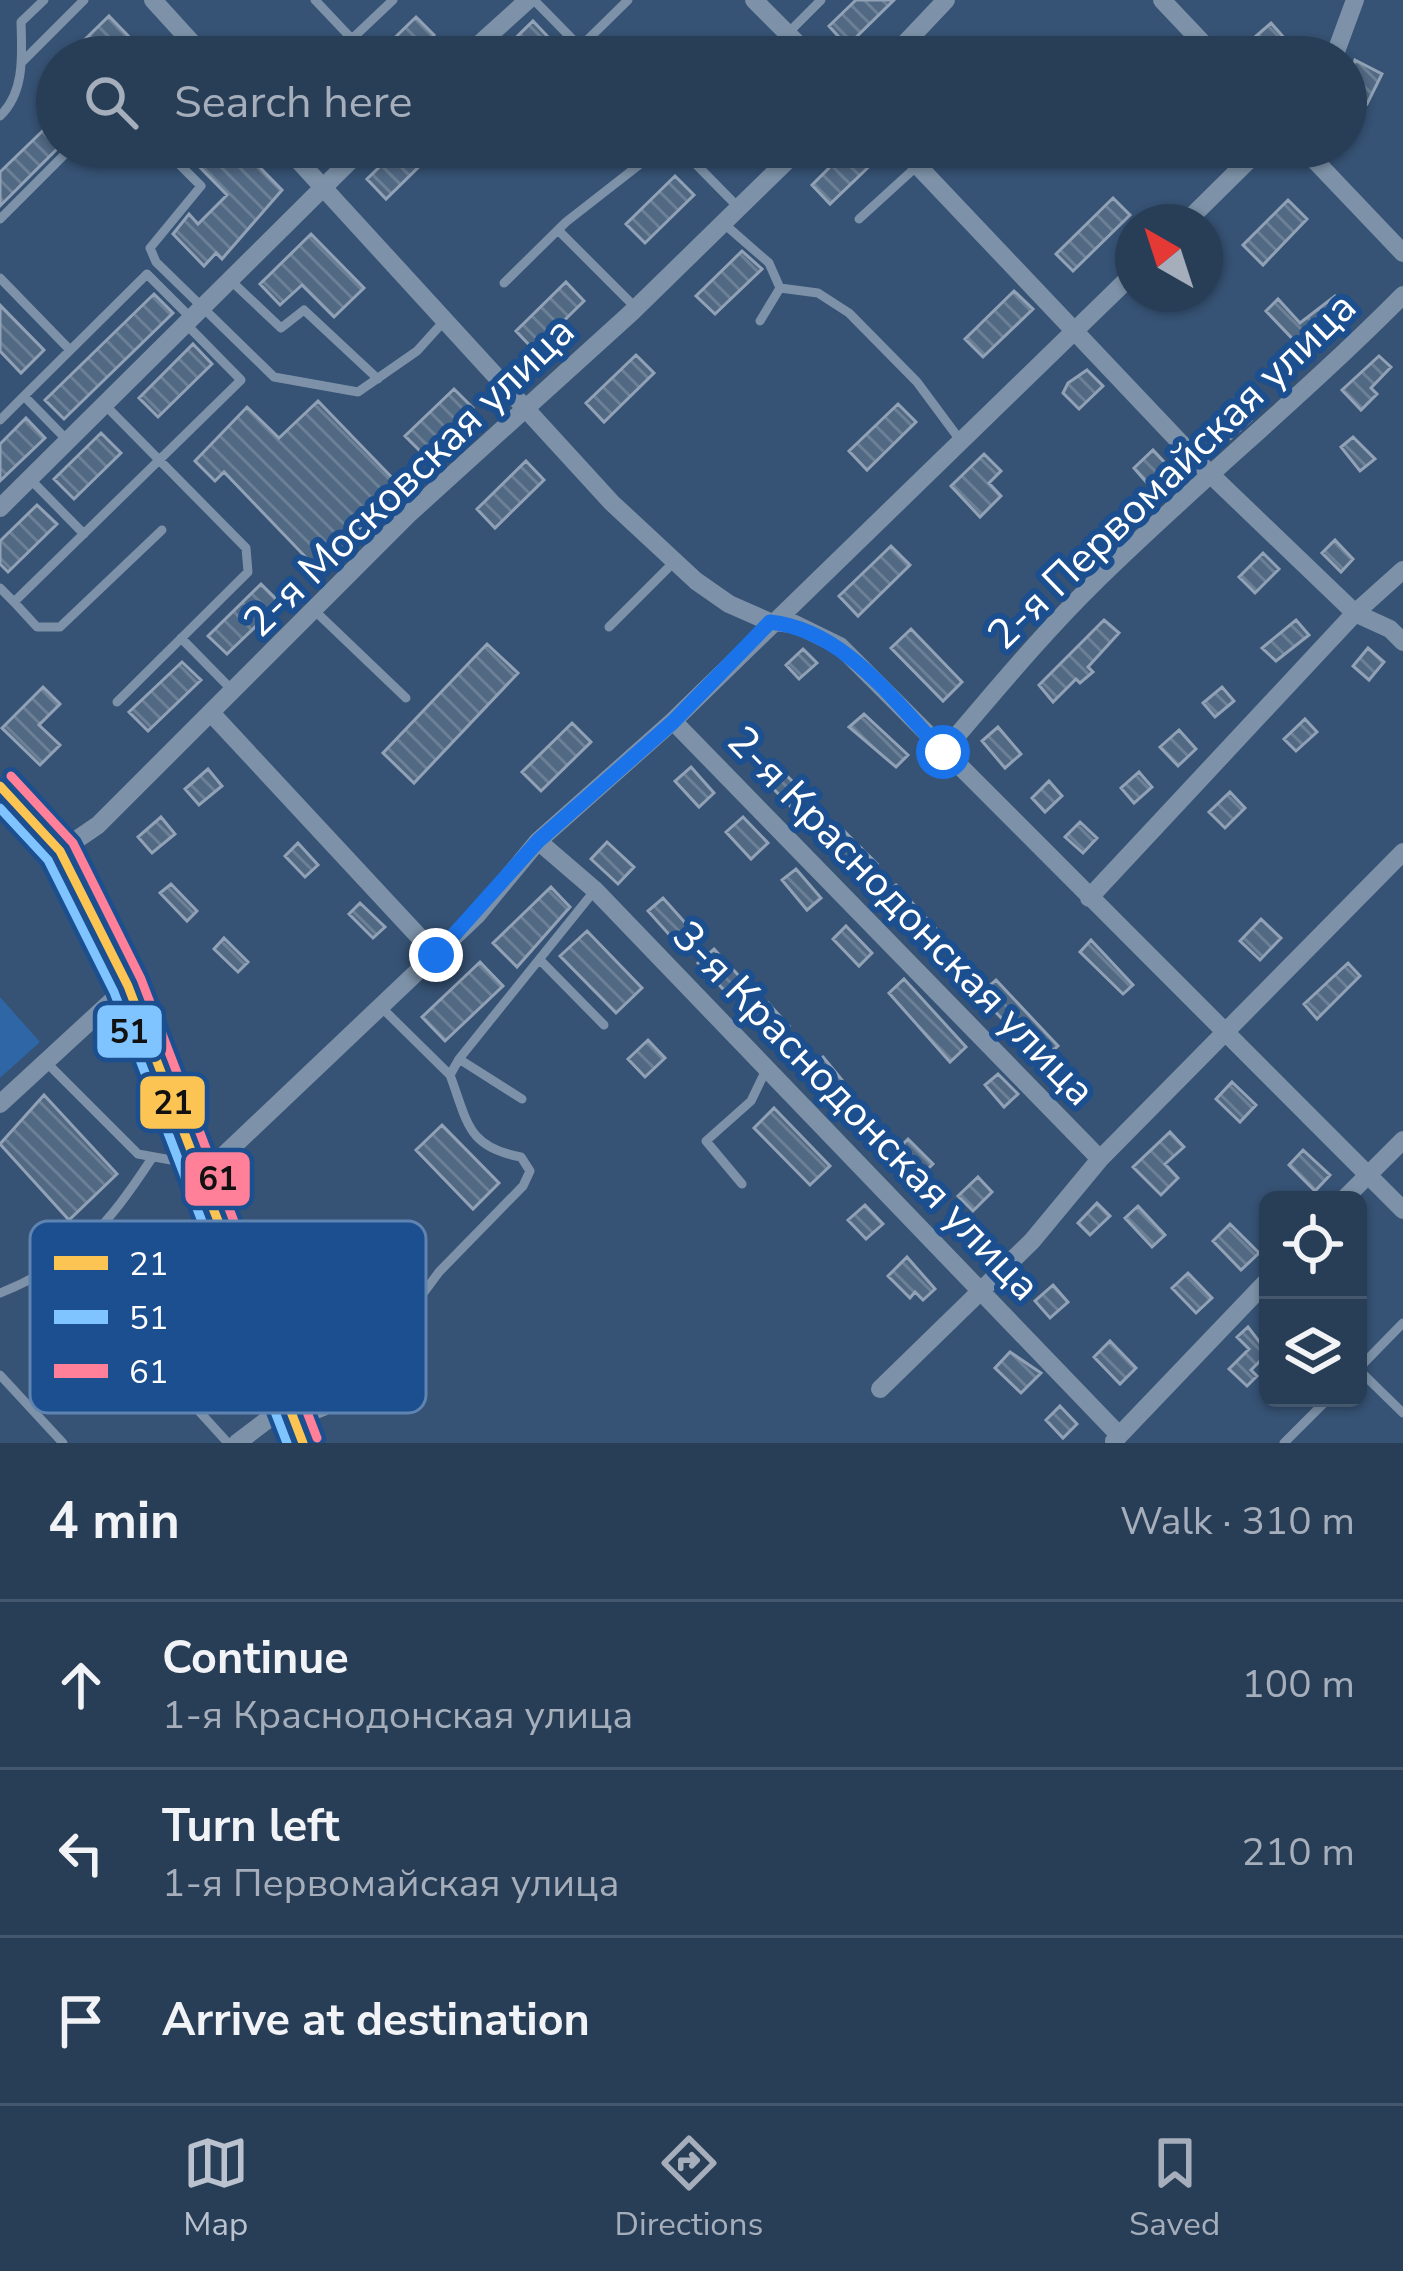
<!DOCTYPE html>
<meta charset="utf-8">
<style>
body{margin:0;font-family:"Nunito Sans",sans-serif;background:#344961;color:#f1f3f6}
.controls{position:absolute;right:36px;bottom:36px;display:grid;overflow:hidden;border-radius:18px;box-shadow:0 3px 9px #0004}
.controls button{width:108px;height:108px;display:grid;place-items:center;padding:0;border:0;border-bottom:3px solid #44576d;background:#283e57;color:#f1f3f6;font:60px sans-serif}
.compass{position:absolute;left:1115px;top:204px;width:108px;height:108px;border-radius:50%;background:#283e57;box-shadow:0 3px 9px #0004;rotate:321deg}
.stop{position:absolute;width:36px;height:36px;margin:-27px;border:9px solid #1a73e8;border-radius:50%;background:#fff}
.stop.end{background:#1a73e8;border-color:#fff;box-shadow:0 3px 12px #0008}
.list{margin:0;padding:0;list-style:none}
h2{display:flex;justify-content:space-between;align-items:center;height:156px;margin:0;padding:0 48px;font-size:51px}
h2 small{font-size:39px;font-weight:400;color:#a5aeba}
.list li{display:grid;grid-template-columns:78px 1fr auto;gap:36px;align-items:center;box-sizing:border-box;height:168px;padding:0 48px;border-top:3px solid #44576d}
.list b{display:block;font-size:45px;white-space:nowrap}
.list p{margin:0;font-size:39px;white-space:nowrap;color:#a5aeba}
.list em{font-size:39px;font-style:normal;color:#a5aeba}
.icon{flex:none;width:66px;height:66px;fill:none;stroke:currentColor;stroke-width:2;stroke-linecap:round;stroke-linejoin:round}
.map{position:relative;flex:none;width:1403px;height:1443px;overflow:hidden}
.search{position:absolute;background:#283e57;box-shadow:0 3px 9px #0004;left:36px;right:36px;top:36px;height:132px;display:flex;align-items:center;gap:30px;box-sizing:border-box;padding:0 42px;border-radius:66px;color:#a5aeba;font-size:45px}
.sheet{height:660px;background:#283e57}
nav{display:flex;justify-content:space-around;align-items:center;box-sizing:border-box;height:168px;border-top:3px solid #44576d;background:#283e57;font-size:33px;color:#a5aeba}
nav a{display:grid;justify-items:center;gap:6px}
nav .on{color:#b9c2ce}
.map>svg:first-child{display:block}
.grass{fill:#2f66a5}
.building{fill:url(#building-back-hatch);stroke:#92a2b6;stroke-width:3}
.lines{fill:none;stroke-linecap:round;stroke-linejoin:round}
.lane{stroke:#7d92a8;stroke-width:9}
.street{stroke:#7d92a8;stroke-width:18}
.bus-1-casing{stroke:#1b4f8f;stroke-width:18}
.bus-2-casing{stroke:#1b4f8f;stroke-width:18}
.bus-3-casing{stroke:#1b4f8f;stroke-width:18}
.bus-1{stroke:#fcc553;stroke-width:9}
.bus-2{stroke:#80c4ff;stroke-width:9}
.bus-3{stroke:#ff8098;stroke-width:9}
.route{stroke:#1a73e8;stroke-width:15}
.labels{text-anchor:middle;stroke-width:12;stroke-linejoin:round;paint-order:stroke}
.street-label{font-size:42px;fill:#fff;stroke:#1b4f8f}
.key{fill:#1b4f8f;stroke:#5f84b1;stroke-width:3}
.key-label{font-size:33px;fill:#fff}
.line-badge{stroke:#1b4f8f;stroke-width:4.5}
.pale-badge-label{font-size:33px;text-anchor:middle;font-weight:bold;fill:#111}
</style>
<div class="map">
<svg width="1403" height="1443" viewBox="0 0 1403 1443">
<defs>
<pattern id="building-back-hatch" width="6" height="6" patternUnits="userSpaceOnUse" patternTransform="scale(3)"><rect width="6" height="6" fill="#526984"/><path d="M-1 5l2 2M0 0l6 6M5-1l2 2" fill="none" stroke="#6c8096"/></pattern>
</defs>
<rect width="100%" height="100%" fill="#365274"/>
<path class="grass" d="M0,997L40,1042L0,1078Z"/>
<path class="building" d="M856,0H894L847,46L829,26Z
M109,16L139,47L129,57H67Z
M416,17L434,35L411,57H375Z
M533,21L550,39L532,57H496Z
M1271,23L1286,40L1282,44L1300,57H1273L1255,37Z
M1355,60L1382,74L1367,104L1346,93Z
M57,117L59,147L0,206V172Z
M180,147H240L282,190L222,259L216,253L204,266L173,234L189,214L198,224L227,195Z
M400,147H439L386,199L367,179Z
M850,147H872L880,156L830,204L812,185Z
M675,176L694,195L645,243L626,224Z
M1113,198L1130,215L1073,271L1056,254Z
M1288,200L1307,219L1263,265L1243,245Z
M311,234L364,288L334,317L302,285L280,305L260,284Z
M742,251L762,269L715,314L696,296Z
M566,282L584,301L534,350L516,331Z
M1014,291L1033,309L983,357L965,339Z
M154,294L173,313L64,419L45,400Z
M1335,296L1348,310L1304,351L1266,311L1278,299L1300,323Z
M0,305L44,350L21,373L0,351Z
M193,344L212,364L158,417L139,398Z
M636,355L654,373L604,422L586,403Z
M1379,356L1391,367L1371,388L1377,394L1361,410L1342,390Z
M1087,370L1103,386L1079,409L1063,393L1068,383Z
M454,389L473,408L424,455L405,436Z
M1234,400L1251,420L1231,438L1219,412Z
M318,401L402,488L317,569L224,472L215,481L195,461L247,407L279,438Z
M898,404L916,422L867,470L849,451Z
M26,418L45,438L0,481V444Z
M101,433L121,453L74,499L54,479Z
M1353,437L1375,459L1360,471L1341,447Z
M1153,450L1168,466L1148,484L1134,468Z
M984,454L1001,471L989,483L1001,496L980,517L951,486Z
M526,461L544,480L495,528L477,509Z
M37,505L57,524L8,572L0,564V541Z
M1335,540L1353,559L1341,572L1322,553Z
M891,546L910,565L858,616L839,596Z
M1263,553L1279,569L1255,593L1239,577Z
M261,584L280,603L227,654L208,636Z
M1104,620L1119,633L1088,667L1093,672L1080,683L1076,679L1053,702L1039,685Z
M1296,620L1309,635L1276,661L1262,648Z
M911,629L962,682L943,701L891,648Z
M487,644L518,673L414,783L383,753Z
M1368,648L1384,662L1369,680L1353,666Z
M803,649L817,663L799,679L786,665Z
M182,662L201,680L148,731L129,712Z
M43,687L60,704L39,725L60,745L40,765L2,728Z
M1222,687L1234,701L1215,717L1203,703Z
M864,714L908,755L896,767L849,727Z
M1305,719L1317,732L1296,751L1284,739Z
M572,723L591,742L541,791L522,772Z
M998,727L1021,754L1005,768L982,741Z
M1179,730L1196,749L1178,766L1160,747Z
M773,762L813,802L798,814L760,775Z
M691,767L714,793L699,807L675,781Z
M208,769L222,786L199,805L185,789Z
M1139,772L1152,787L1134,803L1121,788Z
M1049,781L1062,796L1045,812L1032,798Z
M1230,792L1245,808L1225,828L1209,812Z
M161,817L175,834L152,853L138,837Z
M743,817L768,843L751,859L726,832Z
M835,822L877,864L861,877L821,835Z
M1080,822L1097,838L1083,853L1065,837Z
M607,842L634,867L618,884L591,859Z
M298,843L318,865L305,877L285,856Z
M796,869L821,898L807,910L782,880Z
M171,884L197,911L187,921L160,893Z
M896,885L935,928L921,941L882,896Z
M551,887L570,907L517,967L493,943Z
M663,898L689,927L674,940L648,911Z
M360,903L385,927L373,938L349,914Z
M1261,919L1281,938L1260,960L1240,941Z
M846,926L872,953L859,966L833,939Z
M587,931L642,988L616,1013L560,956Z
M224,938L248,962L238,972L214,949Z
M1091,940L1133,985L1123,994L1080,952Z
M714,949L740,977L724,990L698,963Z
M480,962L503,986L445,1041L422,1017Z
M1348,963L1360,976L1317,1019L1304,1004Z
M904,979L966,1047L950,1062L889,993Z
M996,980L1058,1046L1042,1060L979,995Z
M768,1003L789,1026L775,1039L754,1016Z
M648,1040L665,1058L645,1077L628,1059Z
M823,1057L842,1080L825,1094L806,1071Z
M998,1074L1018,1094L1004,1107L985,1085Z
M1232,1082L1256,1105L1240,1122L1216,1099Z
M44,1095L117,1174L69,1220L0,1144Z
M774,1108L830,1166L810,1185L754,1128Z
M442,1125L499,1183L473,1209L416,1150Z
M1170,1132L1184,1147L1165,1164L1178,1178L1161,1195L1133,1167Z
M908,1139L933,1164L918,1178L894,1153Z
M1303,1150L1330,1175L1315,1191L1289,1165Z
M978,1177L992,1192L973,1211L958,1196Z
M1097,1203L1110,1216L1090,1235L1078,1223Z
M865,1205L883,1224L866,1239L848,1220Z
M1138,1206L1165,1235L1152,1247L1125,1218Z
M1230,1224L1259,1253L1241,1270L1213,1241Z
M907,1257L935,1289L923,1300L915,1292L910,1298L888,1276Z
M1188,1273L1212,1298L1196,1313L1172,1288Z
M1053,1285L1068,1302L1050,1318L1035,1301Z
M1248,1327L1268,1353L1251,1370L1257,1376L1247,1386L1229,1369L1249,1349L1237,1337Z
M1110,1341L1136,1368L1120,1384L1094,1357Z
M1010,1352L1041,1373L1021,1393L995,1368Z
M1060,1406L1077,1424L1063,1438L1046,1420Z"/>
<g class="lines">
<path class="lane" d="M315,0L352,39
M534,0L590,57
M338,52L393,0
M160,57L183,33
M570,57L628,0
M764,57L821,0
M22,62L84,0
M0,116C25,92 22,55 21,22L44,0
M162,147L201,186L150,248L156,262L274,377L358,392L417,351L445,320
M679,147L738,207
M0,219L72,147
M859,219L938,147
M722,222L769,263L780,288
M558,230L635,307
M0,278L70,350
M228,278L281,328L304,310L378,379
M504,283L566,222L662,147
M760,321L780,288L818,293L849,313L917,382L960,440
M24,396L147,274L190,317
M103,403L246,548L248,572L117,702
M0,420L24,396L67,440
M29,478L84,534
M0,588L14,602L241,380L184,322
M14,602L37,627H60L162,530
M315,611L406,698
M609,627L675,561
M181,638L232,690
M540,960L604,1025
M382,1008L450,1075L459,1059L522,1099
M459,1059L595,890
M46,1062L138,1154L193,1164
M742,1184L706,1141L751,1101L765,1072
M0,1293C76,1263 108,1225 152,1158
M102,1305L228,1443
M1403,1323L1358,1369L1403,1413
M0,1375L63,1443
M295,1423L325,1411L357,1365L396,1330L439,1272L523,1186L530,1171L521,1157C467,1147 468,1123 450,1075
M1284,1443L1329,1398"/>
<path class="street" d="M153,0L205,57
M754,0L811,57
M1162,0L1216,57
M465,57L528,0
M892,57L946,0
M1334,57L1355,0
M286,147L612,503L696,581L729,604L770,622L795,624L840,646L1403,1210
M900,147L1209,473L1355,613L1390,629L1403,642
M1302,147L1403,253
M1186,222L1262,147
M0,508L364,147
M212,714L436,955
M673,721L1100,1159
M943,752C992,695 1041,635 1095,582C1196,483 1304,395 1403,295
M0,786L60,851L128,986L303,1443
M538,841L595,890L1119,1435
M60,851L98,825L410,513L632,312L801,147
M1089,898L1355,613L1403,570
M0,1104L128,986
M203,1175L477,915L538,841L673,721L1133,274
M1343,1200L1403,1140
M880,1389L1032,1241L1100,1159L1403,852
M1114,1441L1268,1280
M237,1443L288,1404"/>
<g class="bus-1-casing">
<path id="bus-1" d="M0,786L60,851L128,986L303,1443"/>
</g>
<g class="bus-2-casing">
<path id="bus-2" d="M0,808L48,860L114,992L287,1443"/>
</g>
<g class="bus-3-casing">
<path id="bus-3" d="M11,776L73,843L141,979L317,1438"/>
</g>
<use href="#bus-1" class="bus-1"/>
<use href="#bus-2" class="bus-2"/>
<use href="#bus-3" class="bus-3"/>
</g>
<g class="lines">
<path class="route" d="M436,955L538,841L673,722L770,622C845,630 893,701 943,752"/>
</g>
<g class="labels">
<g class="street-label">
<text transform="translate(1171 470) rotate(-44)" y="15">2-я Первомайская улица</text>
<text transform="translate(408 476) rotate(-44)" y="15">2-я Московская улица</text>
<text transform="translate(912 915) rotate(46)" y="15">2-я Краснодонская улица</text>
<text transform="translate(857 1110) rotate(46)" y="15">3-я Краснодонская улица</text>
</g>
</g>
<rect x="30" y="1221" width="396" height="192" rx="18" class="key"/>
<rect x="54" y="1256" width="54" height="14" fill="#fcc553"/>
<rect x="54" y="1310" width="54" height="14" fill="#80c4ff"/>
<rect x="54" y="1364" width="54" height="14" fill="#ff8098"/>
<g class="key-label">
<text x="129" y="1275">21</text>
<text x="129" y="1329">51</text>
<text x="129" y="1383">61</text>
</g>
<g class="line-badge">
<rect x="95" y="1003" width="69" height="57" rx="12" fill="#80c4ff"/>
<rect x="138" y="1074" width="69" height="57" rx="12" fill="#fcc553"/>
<rect x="183" y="1150" width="69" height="58" rx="12" fill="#ff8098"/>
</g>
<g class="pale-badge-label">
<text x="129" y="1043">51</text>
<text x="173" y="1114">21</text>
<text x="218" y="1190">61</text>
</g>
</svg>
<div class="controls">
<button><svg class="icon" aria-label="locate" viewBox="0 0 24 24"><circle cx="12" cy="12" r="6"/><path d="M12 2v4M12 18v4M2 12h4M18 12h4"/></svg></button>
<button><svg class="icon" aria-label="layers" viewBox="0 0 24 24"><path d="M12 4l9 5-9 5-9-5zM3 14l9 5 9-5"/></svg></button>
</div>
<svg class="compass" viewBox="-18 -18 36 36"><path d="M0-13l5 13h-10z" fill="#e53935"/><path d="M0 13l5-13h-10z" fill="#a5aeba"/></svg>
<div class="stop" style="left:943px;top:752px"></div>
<div class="stop end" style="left:436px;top:955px"></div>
<div class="search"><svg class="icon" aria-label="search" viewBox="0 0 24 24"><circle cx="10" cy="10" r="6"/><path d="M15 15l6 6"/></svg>Search here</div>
</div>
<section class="sheet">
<h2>4 min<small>Walk · 310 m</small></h2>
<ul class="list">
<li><svg class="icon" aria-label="ahead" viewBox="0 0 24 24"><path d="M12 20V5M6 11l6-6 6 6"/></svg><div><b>Continue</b><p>1-я Краснодонская улица</p></div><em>100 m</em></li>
<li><svg class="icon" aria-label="left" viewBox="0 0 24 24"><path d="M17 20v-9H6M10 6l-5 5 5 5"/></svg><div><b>Turn left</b><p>1-я Первомайская улица</p></div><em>210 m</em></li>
<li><svg class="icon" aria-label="arrive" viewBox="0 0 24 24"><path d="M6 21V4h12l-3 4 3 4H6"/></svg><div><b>Arrive at destination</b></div></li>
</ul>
</section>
<nav>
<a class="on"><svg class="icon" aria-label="map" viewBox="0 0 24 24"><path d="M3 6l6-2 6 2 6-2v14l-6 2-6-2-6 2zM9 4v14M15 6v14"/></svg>Map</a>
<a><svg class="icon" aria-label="directions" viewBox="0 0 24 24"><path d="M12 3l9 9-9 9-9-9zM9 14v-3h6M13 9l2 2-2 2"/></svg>Directions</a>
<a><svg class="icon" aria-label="saved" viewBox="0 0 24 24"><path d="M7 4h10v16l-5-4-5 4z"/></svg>Saved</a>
</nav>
